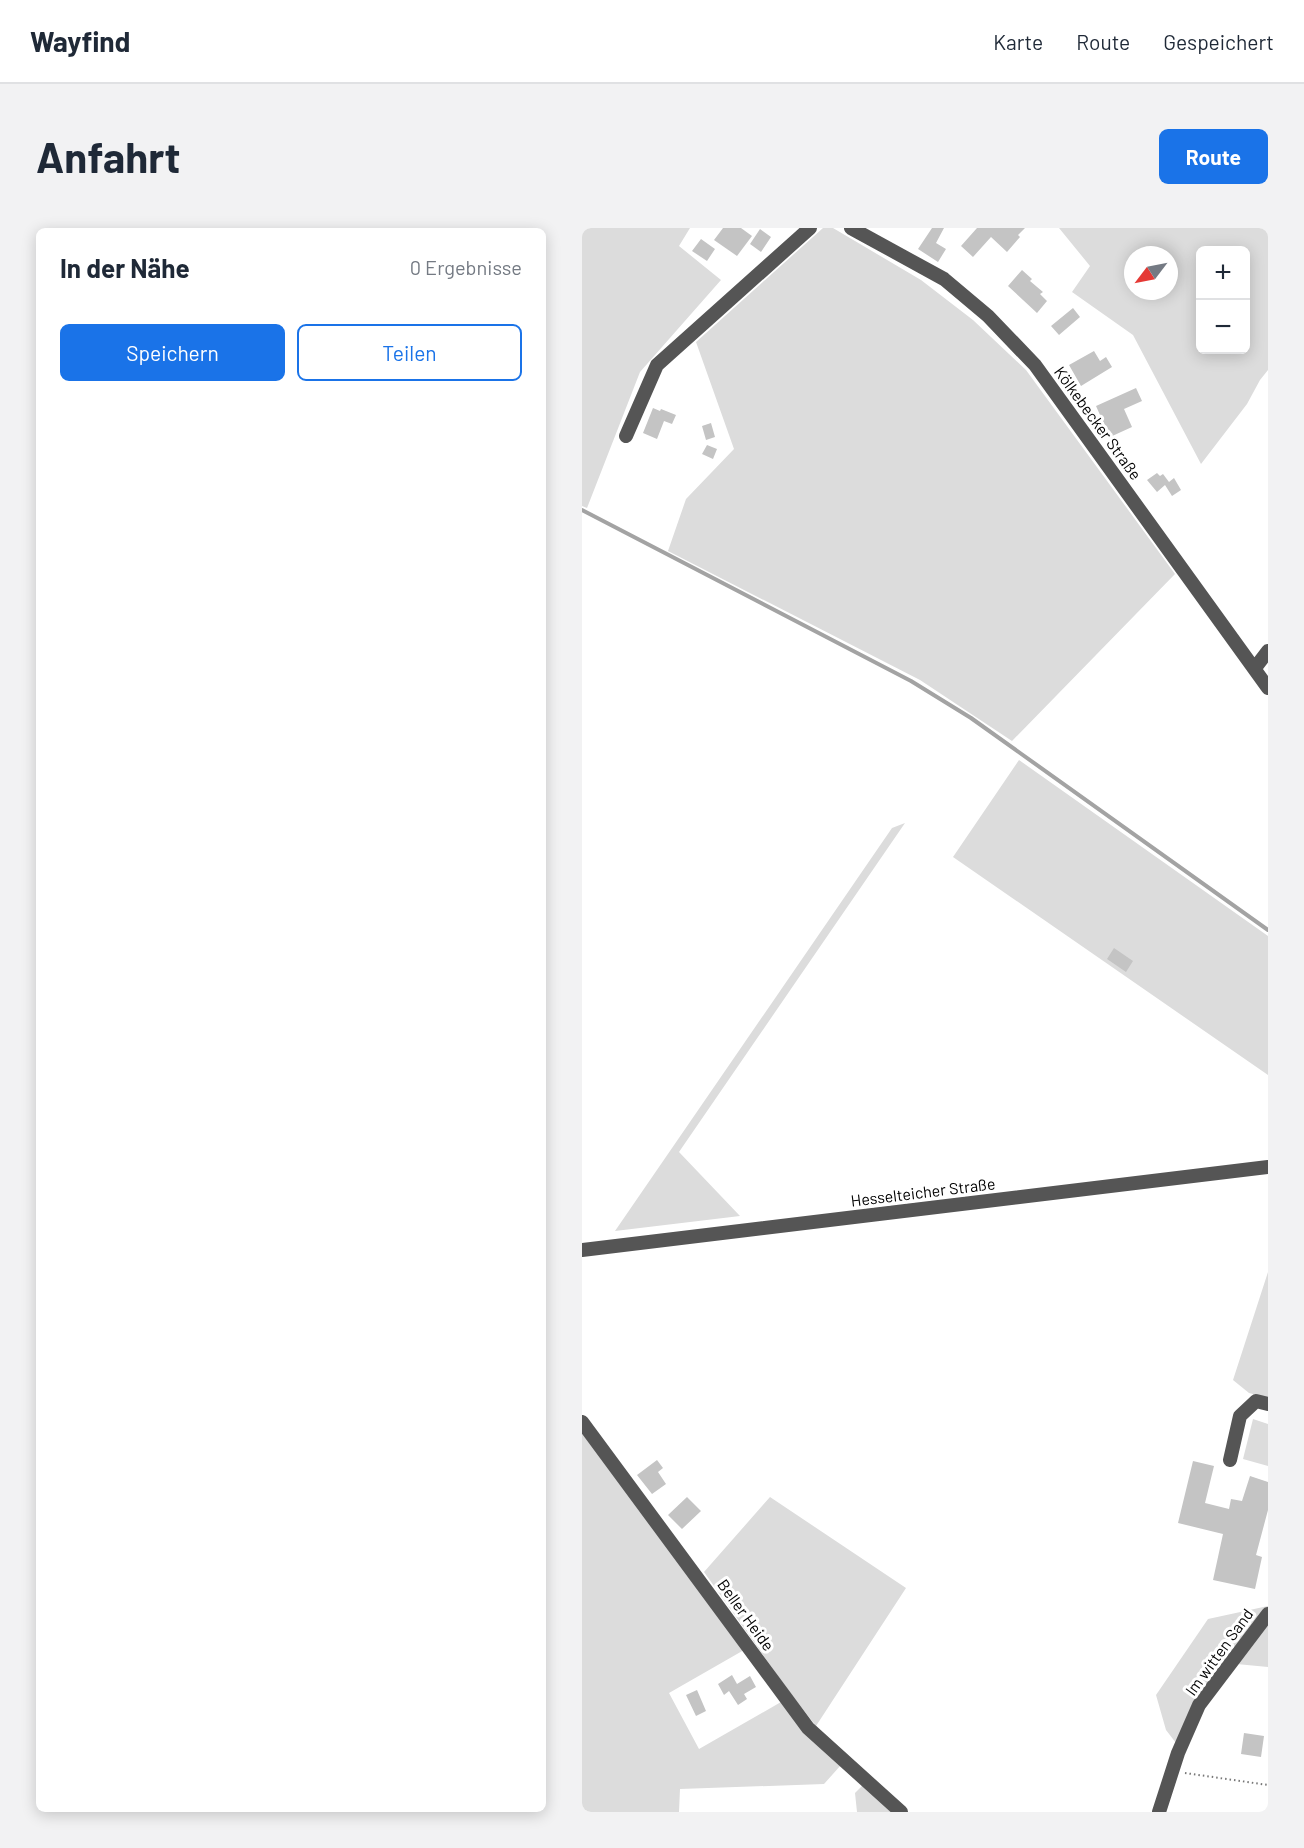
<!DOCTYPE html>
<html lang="de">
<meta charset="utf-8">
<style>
body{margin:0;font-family:Barlow,sans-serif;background:#f2f2f3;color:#1f2937}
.controls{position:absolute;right:18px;top:18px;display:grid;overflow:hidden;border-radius:9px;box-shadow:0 3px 15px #0003}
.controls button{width:54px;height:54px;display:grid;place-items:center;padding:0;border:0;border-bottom:2px solid #e0e1e3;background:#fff;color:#1f2937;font:30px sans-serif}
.compass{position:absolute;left:542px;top:18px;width:54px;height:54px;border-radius:50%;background:#fff;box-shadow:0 3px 15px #0003;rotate:238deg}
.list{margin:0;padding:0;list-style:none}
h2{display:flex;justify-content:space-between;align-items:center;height:78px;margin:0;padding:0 24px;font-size:26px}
h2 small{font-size:20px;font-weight:400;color:#747a83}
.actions{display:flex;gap:12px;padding:18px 24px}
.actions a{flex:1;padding:14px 0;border:2px solid #1a73e8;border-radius:9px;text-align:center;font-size:21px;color:#1a73e8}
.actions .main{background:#1a73e8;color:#fff}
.map{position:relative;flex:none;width:686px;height:1584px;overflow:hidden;border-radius:9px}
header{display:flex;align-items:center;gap:36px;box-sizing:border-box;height:84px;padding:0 30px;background:#fff;border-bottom:2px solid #e0e1e3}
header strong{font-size:28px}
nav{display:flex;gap:33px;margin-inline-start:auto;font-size:21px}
.intro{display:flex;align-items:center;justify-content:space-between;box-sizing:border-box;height:144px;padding:0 36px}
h1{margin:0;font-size:42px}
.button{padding:15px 27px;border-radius:9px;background:#1a73e8;color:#fff;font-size:21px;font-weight:700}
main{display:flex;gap:36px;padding:0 36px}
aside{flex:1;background:#fff;border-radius:9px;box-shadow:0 3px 15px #0003}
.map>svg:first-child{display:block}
.green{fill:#dcdcdc;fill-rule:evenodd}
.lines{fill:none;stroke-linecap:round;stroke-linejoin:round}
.stream{stroke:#a3a3a3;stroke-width:4}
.building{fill:#c4c4c4}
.path{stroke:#777;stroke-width:2;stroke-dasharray:1.5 3;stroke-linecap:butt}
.minor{stroke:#555;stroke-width:14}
.labels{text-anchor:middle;stroke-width:6;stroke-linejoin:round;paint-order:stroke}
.street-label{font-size:16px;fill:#000;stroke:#fff}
</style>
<header>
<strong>Wayfind</strong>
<nav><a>Karte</a><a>Route</a><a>Gespeichert</a></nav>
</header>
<div class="intro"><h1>Anfahrt</h1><a class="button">Route</a></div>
<main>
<aside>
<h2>In der Nähe<small>0 Ergebnisse</small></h2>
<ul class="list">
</ul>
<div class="actions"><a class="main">Speichern</a><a>Teilen</a></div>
</aside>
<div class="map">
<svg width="686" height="1584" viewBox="0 0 686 1584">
<rect width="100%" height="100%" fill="#fff"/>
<path class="green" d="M0,0H108L97,18L139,52L58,144L5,280L0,278Z
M241,0H251L339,52L391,92L444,142L593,346L430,513L338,452L86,323L104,271L152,221L114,114Z
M477,0H686V142L678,152L665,176L619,236L551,107L490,64L508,38ZM618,22H664V122H618ZM551,27H587V63H551Z
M437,532L686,708V847L371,629Z
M323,595L97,924L158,988L33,1003L310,600Z
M686,1044V1170L667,1165L651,1152Z
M671,1191L686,1196V1238L661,1231Z
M0,1204L162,1422L87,1465L117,1521L199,1474L222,1504L259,1537L242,1556L98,1561L97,1584H0Z
M188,1269L324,1360L234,1498L206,1462L122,1344Z
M686,1378V1439L644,1435L594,1515L584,1502L574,1467L626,1391Z
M281,1557L310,1584H275L273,1565Z"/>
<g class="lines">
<path class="stream" d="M0,282L329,453L389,490L686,702"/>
</g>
<path class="building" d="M141,0H159L170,8L155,28L132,12Z
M350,0H362L354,15L364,21L356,34L336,21Z
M395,0H443L436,7L438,9L425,24L409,9L391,29L379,18Z
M178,1L189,9L179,24L168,16Z
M119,11L133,21L125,33L110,23Z
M440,42L450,51L448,53L461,64L458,66L465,73L455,85L426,58Z
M491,80L498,89L477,107L469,98Z
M512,123L518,133L524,129L530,139L499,158L487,137Z
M554,160L560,173L542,181L550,199L528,209L514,178Z
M71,180L78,183L79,181L94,187L90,196L82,193L75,211L61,205Z
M129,195L133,209L124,212L120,198Z
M125,217L135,221L131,231L120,226Z
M575,245L578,248L581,246L587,254L592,250L599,262L590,268L583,257L575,264L565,252Z
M532,720L551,733L544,744L525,731Z
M75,1232L81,1240L76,1244L84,1256L70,1266L55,1247Z
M611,1233L632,1238L623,1275L647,1281L649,1271L660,1273L668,1248L686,1254V1282L674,1327L680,1329L673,1361L631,1352L641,1306L596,1295Z
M105,1269L119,1283L100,1301L86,1287Z
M150,1447L155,1456L168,1448L174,1459L162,1466L165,1471L156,1477L147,1463L142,1467L136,1456Z
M115,1462L124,1483L114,1488L104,1467Z
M662,1505L682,1508L679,1529L659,1526Z"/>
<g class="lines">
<path class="path" d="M603,1545L686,1557"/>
<path class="minor" d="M269,0L362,51L406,88L453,137L686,460
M44,208L75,137L228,0
M673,440L686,423
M0,1022L686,939
M0,1194L226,1500L319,1584
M648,1232L658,1188L674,1173L686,1176
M577,1584L596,1525L617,1477L686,1386"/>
</g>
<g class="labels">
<g class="street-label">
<text transform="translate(516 195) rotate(54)" y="6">Kölkebecker Straße</text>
<text transform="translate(341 964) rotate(-7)" y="6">Hesselteicher Straße</text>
<text transform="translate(164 1387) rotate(54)" y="6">Beller Heide</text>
<text transform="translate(637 1424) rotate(-54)" y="6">Im witten Sand</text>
</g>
</g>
</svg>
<div class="controls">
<button>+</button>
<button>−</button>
</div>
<svg class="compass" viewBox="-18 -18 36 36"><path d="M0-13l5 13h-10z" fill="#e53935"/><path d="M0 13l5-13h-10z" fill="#747a83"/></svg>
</div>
</main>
